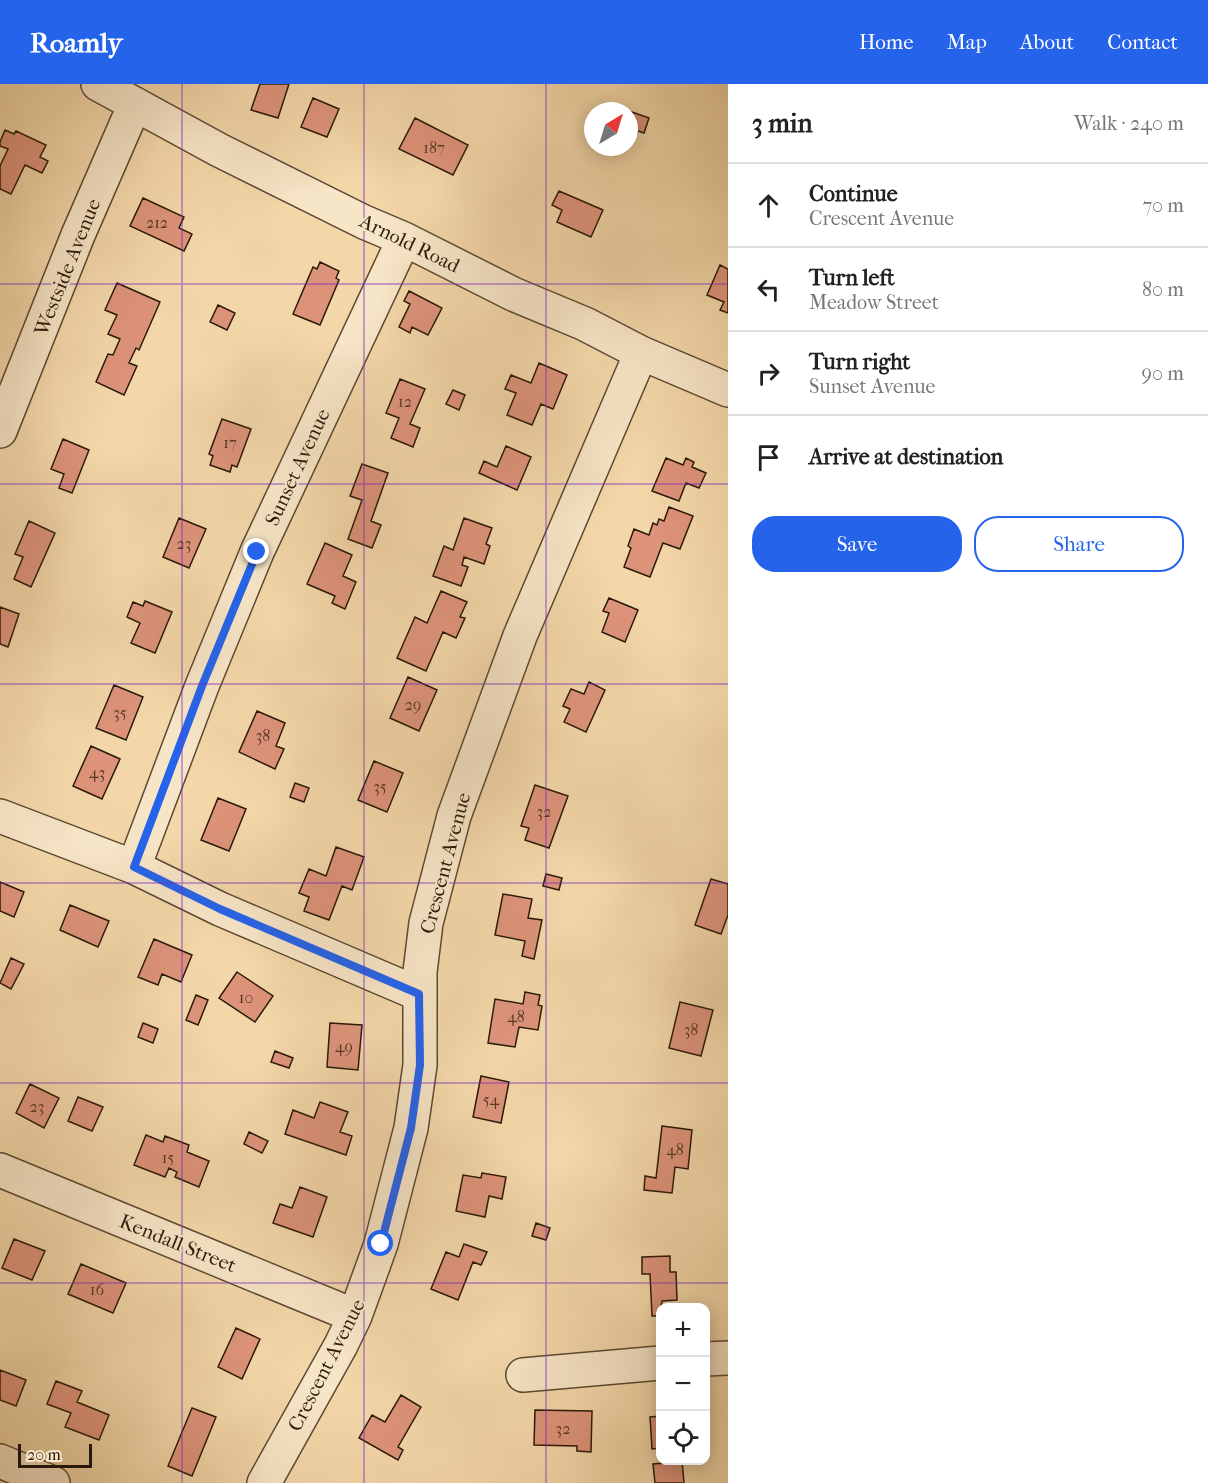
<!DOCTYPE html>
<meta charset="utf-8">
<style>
body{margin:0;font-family:"IM FELL French Canon",serif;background:#f2f2f2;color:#222}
.controls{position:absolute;right:18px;bottom:18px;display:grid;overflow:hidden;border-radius:12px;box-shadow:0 3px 15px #0003}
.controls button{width:54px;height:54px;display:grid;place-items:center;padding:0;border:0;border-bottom:2px solid #e0e0e0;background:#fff;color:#222;font:30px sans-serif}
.compass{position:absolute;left:584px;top:18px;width:54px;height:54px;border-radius:50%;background:#fff;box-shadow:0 3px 15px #0003;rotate:38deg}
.scale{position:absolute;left:18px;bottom:15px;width:74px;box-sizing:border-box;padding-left:6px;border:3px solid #2a1a09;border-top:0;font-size:16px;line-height:21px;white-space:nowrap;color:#2a1a09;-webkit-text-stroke:4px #f7e5c7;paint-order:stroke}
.stop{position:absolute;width:18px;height:18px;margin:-14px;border:4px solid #2563eb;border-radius:50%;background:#fff}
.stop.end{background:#2563eb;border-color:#fff;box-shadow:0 2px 6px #0008}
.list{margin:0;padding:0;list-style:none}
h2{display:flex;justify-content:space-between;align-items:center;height:78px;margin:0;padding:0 24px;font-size:26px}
h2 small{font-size:20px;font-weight:400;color:#767676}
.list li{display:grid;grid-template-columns:39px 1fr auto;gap:18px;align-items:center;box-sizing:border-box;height:84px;padding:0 24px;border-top:2px solid #e0e0e0}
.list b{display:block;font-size:22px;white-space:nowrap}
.list p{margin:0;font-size:20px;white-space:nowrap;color:#767676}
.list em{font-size:20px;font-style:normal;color:#767676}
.actions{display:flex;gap:12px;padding:18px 24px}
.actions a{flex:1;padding:14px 0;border:2px solid #2563eb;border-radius:24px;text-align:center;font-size:21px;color:#2563eb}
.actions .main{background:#2563eb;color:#fff}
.icon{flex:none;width:33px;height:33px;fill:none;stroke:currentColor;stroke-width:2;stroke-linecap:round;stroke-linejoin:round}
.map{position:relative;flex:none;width:728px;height:1399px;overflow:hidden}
header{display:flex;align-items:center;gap:36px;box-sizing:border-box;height:84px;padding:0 30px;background:#2563eb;color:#fff}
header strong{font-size:28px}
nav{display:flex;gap:33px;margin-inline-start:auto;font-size:21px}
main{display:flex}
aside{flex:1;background:#fff}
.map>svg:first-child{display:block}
.building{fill:#dd937a;stroke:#2a1a09;stroke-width:1.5}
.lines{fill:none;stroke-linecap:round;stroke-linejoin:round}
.minor-casing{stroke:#5c4931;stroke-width:36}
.minor{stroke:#f7e5c7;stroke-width:33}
.route{stroke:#2563eb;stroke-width:8}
.grid{fill:none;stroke:#7b2cbf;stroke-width:1.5;stroke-opacity:0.55}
.labels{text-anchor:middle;stroke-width:4.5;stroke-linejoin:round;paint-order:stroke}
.number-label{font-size:16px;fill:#573825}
.street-label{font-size:20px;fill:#2a1a09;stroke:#f7e5c7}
</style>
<header>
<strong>Roamly</strong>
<nav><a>Home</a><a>Map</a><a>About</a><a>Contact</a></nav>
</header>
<main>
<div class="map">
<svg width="728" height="1399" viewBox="0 0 728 1399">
<rect width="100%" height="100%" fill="#f3d7a9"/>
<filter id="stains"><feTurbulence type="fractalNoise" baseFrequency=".00333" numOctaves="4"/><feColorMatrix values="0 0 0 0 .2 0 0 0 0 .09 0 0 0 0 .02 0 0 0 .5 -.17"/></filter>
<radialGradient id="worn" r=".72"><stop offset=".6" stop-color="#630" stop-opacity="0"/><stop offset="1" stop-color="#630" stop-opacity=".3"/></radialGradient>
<path class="building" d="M260,0H289L278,34L251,26Z
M313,14L339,25L327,53L301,43Z
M629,27L649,34L644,49L638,47L635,53L629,51Z
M415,34L468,61L453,91L399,65Z
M5,46L14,50L16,47L46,61L40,73L48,77L42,89L25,81L11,110L0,105V82L8,65L0,62V58Z
M559,107L603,126L591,153L557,138L562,126L552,121Z
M143,114L184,133L179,144L192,150L184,167L130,142Z
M320,178L339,187L336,194L339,196L320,241L293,230L313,183L317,185Z
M720,181L728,185V229L720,226L724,218L707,211Z
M117,199L160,218L139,266L136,264L129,279L137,282L124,311L96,298L108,270L113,271L120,255L108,250L117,231L105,226Z
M409,207L442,224L428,251L412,243L410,249L399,243L410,220L404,217Z
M218,221L235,229L227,246L210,238Z
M539,279L567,291L553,325L541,320L532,341L507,331L516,309L505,305L511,291L531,299Z
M400,295L425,305L410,340L420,344L413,363L391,354L399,334L386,329Z
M453,306L465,311L459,326L446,320Z
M222,335L251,345L237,383L232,381L230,388L210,381L213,372L209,370Z
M63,355L89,366L72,409L59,404L64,390L51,385Z
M506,362L531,373L517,406L479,389L484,377L497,383Z
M666,374L683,381L686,374L694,378L692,383L706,389L699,404L686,399L679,417L652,407Z
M362,380L388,389L371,437L381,441L372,464L348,455L362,416L350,412Z
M669,423L693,432L680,465L663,459L650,493L624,483L631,464L628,462L634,445L649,451L653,439L657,441L659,435L664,437Z
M179,434L206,445L189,484L163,473Z
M464,434L492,444L486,460L490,462L484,480L464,473L462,481L468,483L461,502L433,492L444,462L453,466Z
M29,437L55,449L31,503L14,495L23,473L15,470Z
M325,459L352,471L343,492L356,498L345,525L332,519L335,512L307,500Z
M441,507L467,518L460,533L465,534L456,554L443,548L426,587L397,574L415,533L427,539Z
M609,514L638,526L625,558L602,548L609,529L603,527Z
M145,517L172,528L155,569L131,559L140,539L127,533L133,518L143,522Z
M0,523L19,530L8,563L0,560Z
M408,593L437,606L419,647L390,634Z
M589,598L605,606L586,648L564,638L570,625L563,622L571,605L584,610Z
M114,601L143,613L126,656L96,644Z
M257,627L285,639L276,662L284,665L275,685L239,668Z
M91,662L120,675L102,715L73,702Z
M374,677L403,689L387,728L358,716Z
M295,699L309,704L304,718L290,713Z
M535,701L568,712L549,764L525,756L529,744L521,742Z
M218,714L246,725L229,767L201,756Z
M336,763L364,773L352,806L342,802L329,836L304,827L309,813L299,809L309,785L326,792Z
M546,790L562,794L559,806L543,802Z
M711,795L728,800V831L721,850L695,841Z
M0,798L24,808L14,833L0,827Z
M503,810L532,815L528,834L542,836L534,875L522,872L525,857L495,851Z
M70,821L109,837L98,863L60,846Z
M154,855L192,871L181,898L162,890L158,901L138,893Z
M11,874L24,880L11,905L0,899Z
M237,888L273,912L255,938L219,914Z
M525,908L540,911L538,921L542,922L538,946L519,943L515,963L488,959L495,915L523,920Z
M196,911L208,916L198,941L186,936Z
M680,918L713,926L701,972L669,964Z
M143,939L158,945L153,959L138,953Z
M330,939L362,941L358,986L327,983Z
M275,967L293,974L289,984L271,978Z
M481,992L509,998L501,1039L473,1033Z
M30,1000L59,1014L44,1044L16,1029Z
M78,1013L103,1023L92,1047L68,1037Z
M320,1018L348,1028L340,1048L352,1052L346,1071L285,1050L293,1026L314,1034Z
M662,1042L692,1046L688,1085L675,1083L672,1109L644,1106L645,1092L656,1094Z
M249,1048L268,1057L262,1069L244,1060Z
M146,1051L163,1058L165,1052L189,1061L187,1068L209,1077L199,1103L175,1093L177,1088L169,1084L165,1093L134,1081Z
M482,1089L506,1093L502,1115L489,1112L485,1133L456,1127L463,1091L481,1094Z
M300,1103L327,1113L313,1153L273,1139L280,1120L292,1124Z
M536,1139L550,1144L546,1156L532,1152Z
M14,1155L45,1167L32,1196L2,1184Z
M464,1160L487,1168L481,1181L473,1178L458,1216L431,1205L446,1168L459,1173Z
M670,1172V1188H676L677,1216L662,1217L660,1232H652L650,1190H642V1173Z
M81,1180L126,1199L113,1229L68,1210Z
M236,1244L260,1255L242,1295L218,1283Z
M0,1286L26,1296L16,1322L0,1316Z
M56,1297L82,1307L77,1318L109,1331L99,1356L65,1343L71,1329L47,1320Z
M401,1311L421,1323L398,1363L403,1366L398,1376L359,1354L372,1331L385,1338Z
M192,1324L216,1333L192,1392L168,1382Z
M535,1326L592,1327L591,1368L577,1367V1362L534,1361Z
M660,1332V1364L652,1365L650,1333Z
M664,1376H682L684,1399H655L653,1380L665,1379Z"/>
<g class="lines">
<g class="minor-casing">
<path id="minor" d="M98,0L219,66L364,138L404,155L513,210L585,240L641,269L728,306
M0,347L78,151L135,20
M0,732L134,783L220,825L419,910
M134,783L202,602L257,468L404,155
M0,1086L355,1232
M706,1275L728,1274
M523,1291L660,1279
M0,1377L53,1399
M264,1399L341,1261L355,1232L381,1160L411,1044L420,981V888L426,839L454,732L520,552L641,269"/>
</g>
<use href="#minor" class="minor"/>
</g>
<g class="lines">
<path class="route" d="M257,468L202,602L134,783L220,825L419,910L420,981L411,1044L381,1160"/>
</g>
<path class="grid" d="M182,0V1399M364,0V1399M546,0V1399M0,200H728M0,400H728M0,600H728M0,799H728M0,999H728M0,1199H728"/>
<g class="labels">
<g class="number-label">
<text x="434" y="69">187</text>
<text x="157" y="144">212</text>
<text x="405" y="323">12</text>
<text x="230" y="364">17</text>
<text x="184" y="465">23</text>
<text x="413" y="626">29</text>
<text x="120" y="634">35</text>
<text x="263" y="657">38</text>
<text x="97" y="694">43</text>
<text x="380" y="708">35</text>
<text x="544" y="733">32</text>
<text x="246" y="919">10</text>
<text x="516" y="938">48</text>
<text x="691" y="951">38</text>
<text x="344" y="968">49</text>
<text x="491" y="1021">54</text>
<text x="37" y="1028">23</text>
<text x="675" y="1071">48</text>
<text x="168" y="1079">15</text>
<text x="97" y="1211">16</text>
<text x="563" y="1350">32</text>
</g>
<g class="street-label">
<text transform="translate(410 159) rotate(26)" y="7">Arnold Road</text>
<text transform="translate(67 183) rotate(-68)" y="7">Westside Avenue</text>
<text transform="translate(297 383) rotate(-65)" y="7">Sunset Avenue</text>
<text transform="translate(445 779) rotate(-75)" y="7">Crescent Avenue</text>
<text transform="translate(178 1159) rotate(22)" y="7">Kendall Street</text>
<text transform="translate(326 1281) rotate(-63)" y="7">Crescent Avenue</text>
</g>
</g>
<rect width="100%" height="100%" filter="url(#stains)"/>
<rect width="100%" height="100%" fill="url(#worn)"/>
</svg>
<div class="controls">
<button>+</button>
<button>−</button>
<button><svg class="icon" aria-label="locate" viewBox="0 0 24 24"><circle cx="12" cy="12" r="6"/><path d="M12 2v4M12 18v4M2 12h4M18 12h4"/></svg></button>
</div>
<svg class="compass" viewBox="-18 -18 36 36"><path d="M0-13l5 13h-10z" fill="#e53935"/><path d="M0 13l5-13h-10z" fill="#767676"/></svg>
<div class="scale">20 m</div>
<div class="stop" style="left:381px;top:1160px"></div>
<div class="stop end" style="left:257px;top:468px"></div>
</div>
<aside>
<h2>3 min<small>Walk · 240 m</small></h2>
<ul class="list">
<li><svg class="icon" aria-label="ahead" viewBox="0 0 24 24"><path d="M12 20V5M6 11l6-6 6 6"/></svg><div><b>Continue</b><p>Crescent Avenue</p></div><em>70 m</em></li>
<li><svg class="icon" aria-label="left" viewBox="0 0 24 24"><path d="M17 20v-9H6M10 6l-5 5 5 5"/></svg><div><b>Turn left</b><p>Meadow Street</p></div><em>80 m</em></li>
<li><svg class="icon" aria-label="right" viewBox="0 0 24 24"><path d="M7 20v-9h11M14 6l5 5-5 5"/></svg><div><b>Turn right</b><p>Sunset Avenue</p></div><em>90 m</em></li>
<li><svg class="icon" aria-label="arrive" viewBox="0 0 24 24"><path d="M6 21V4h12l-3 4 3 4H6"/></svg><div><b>Arrive at destination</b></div></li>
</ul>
<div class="actions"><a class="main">Save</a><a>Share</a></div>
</aside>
</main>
